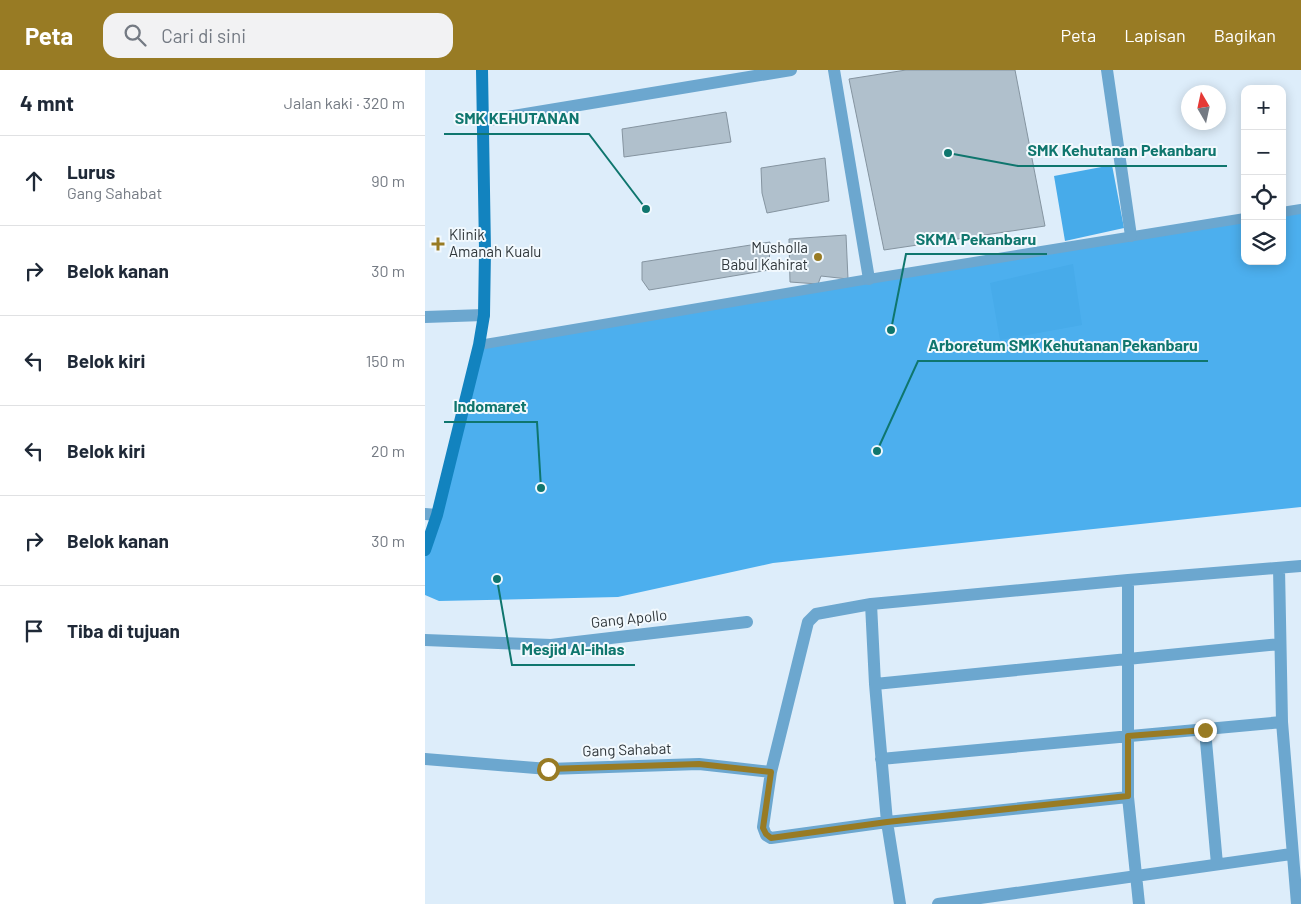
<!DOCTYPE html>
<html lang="id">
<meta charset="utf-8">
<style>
body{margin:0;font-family:Barlow,sans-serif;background:#f2f2f3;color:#1f2937}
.controls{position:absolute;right:15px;top:15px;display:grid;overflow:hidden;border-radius:10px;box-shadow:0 2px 12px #0003}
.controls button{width:45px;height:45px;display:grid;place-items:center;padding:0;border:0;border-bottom:1px solid #e0e1e3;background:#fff;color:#1f2937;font:25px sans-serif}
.compass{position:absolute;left:756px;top:15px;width:45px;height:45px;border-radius:50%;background:#fff;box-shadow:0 2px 12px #0003;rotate:351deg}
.stop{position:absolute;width:15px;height:15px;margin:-11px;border:4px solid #987b24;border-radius:50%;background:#fff}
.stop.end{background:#987b24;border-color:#fff;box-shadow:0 1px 5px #0008}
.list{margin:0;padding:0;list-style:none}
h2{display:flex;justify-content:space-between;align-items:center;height:65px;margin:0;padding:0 20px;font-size:21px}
h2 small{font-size:16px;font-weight:400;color:#747a83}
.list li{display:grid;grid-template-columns:32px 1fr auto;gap:15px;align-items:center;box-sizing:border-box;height:90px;padding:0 20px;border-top:1px solid #e0e1e3}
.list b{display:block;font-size:19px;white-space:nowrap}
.list p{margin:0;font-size:16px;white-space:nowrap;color:#747a83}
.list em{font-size:16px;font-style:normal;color:#747a83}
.icon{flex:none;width:28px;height:28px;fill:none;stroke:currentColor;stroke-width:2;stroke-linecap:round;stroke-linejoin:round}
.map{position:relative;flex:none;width:876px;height:834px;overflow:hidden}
header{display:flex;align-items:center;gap:30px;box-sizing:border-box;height:70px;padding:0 25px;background:#987b24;color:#fff}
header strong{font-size:24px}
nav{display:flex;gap:28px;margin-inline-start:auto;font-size:18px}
.search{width:350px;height:45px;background:#f2f2f3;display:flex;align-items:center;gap:12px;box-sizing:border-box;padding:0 18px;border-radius:15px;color:#747a83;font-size:19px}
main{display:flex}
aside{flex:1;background:#fff}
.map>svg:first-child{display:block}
.forest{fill:#4cafee}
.water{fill:#47abea}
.building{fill:#b0c0cc;stroke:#8594a0}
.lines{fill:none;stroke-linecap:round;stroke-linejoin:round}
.lane{stroke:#6ca7cf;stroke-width:10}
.street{stroke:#6ca7cf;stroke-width:12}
.secondary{stroke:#1283bf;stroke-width:12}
.route{stroke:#987b24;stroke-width:6}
.poi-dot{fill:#987b24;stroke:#f2f9fe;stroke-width:2}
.labels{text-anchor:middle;stroke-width:4;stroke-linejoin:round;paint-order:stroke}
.poi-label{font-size:15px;fill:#30373b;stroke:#f2f9fe;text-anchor:start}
.street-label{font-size:15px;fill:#30373b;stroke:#f2f9fe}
.leader{fill:none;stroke:#0f766e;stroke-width:2}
.callout-dot{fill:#0f766e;stroke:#f2f9fe;stroke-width:2}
.callout-label{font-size:16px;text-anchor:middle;font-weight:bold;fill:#0f766e;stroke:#f2f9fe;stroke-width:4;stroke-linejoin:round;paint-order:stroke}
</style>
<header>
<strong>Peta</strong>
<div class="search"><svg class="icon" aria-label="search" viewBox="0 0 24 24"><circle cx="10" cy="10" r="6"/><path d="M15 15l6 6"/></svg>Cari di sini</div>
<nav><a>Peta</a><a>Lapisan</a><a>Bagikan</a></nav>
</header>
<main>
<aside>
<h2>4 mnt<small>Jalan kaki · 320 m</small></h2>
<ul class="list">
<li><svg class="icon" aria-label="ahead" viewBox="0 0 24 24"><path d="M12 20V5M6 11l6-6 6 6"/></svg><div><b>Lurus</b><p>Gang Sahabat</p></div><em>90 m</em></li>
<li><svg class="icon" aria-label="right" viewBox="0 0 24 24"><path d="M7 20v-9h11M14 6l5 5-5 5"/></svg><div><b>Belok kanan</b></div><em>30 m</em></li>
<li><svg class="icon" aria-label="left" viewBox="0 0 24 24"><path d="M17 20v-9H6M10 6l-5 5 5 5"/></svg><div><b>Belok kiri</b></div><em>150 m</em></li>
<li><svg class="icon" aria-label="left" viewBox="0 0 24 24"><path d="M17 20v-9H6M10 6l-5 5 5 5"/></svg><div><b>Belok kiri</b></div><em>20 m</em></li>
<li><svg class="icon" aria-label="right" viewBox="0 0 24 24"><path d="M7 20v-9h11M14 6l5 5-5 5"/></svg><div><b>Belok kanan</b></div><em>30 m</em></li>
<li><svg class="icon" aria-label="arrive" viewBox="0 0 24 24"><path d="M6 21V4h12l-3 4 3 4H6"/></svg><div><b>Tiba di tujuan</b></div></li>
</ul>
</aside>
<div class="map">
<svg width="876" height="834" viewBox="0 0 876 834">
<rect width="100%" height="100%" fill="#ddedfa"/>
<path class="forest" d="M876,139V437L348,493L193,527L14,531L0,525V480L54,275L820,148V191H857V142Z"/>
<path class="water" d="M687,95L699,158L640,171L629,106Z
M648,194L657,255L575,270L565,213Z"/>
<path class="building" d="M481,0H590L620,156L459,180L424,9Z
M301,42L306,72L199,87L197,59Z
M400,88L404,131L342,143L337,123L336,98Z
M421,165L423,209L396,206L393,214L365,212L364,169Z
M345,172L344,200L224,220L217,210V192Z"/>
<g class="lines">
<path class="lane" d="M857,142L876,139
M54,275L444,209L820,148"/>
<path class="street" d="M409,0L444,209
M682,0L706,166
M58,51L366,0
M0,247L59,245
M0,444L12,445
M854,498L857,652L872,834
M703,510V727L714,834
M446,534L450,614L462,752L475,834
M0,570L126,575L322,552
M450,614L855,574
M780,660L792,794
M0,689L123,699L274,694L346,702
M456,689L857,652
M703,727L462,752L346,768L341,765L338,757L346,702L383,552L391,544L446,534L703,510L876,496
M513,834L866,784"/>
<path class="secondary" d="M0,480L12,445L54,275L59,245L60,180L57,0"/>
</g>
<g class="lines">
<path class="route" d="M123,699L274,694L346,702L338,758L341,764L346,768L462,752L703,726V666L780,660"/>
</g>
<g class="poi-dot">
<path d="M10.5 166.5h5v5h5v5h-5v5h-5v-5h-5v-5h5z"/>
<circle cx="393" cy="187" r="5"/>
</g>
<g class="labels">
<g class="poi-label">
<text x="24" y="170">Klinik<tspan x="24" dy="17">Amanah Kualu</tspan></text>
<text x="383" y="183" text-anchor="end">Musholla<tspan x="383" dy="17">Babul Kahirat</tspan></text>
</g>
<g class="street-label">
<text transform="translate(204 549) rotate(-6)" y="5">Gang Apollo</text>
<text transform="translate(202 680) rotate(-2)" y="5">Gang Sahabat</text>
</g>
</g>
<path class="leader" d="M221 139L164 64H19M523 83L593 96H802M466 260L481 184H622M452 381L493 291H783M116 418L112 352H19M72 509L87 595H210"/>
<g class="callout-dot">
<circle cx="221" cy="139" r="5"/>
<circle cx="523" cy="83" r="5"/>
<circle cx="466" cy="260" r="5"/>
<circle cx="452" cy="381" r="5"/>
<circle cx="116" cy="418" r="5"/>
<circle cx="72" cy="509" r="5"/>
</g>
<g class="callout-label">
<text x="92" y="54">SMK KEHUTANAN</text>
<text x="697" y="86">SMK Kehutanan Pekanbaru</text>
<text x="551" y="175">SKMA Pekanbaru</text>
<text x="638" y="281">Arboretum SMK Kehutanan Pekanbaru</text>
<text x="65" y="342">Indomaret</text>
<text x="148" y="585">Mesjid Al-ihlas</text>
</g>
</svg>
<div class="controls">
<button>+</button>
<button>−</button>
<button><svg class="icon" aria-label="locate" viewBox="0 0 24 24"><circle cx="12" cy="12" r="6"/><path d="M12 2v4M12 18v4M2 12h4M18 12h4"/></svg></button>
<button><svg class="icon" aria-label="layers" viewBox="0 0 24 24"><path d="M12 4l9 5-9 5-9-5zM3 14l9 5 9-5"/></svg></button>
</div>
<svg class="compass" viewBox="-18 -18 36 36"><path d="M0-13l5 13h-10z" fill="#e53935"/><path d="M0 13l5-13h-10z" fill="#747a83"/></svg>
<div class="stop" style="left:123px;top:699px"></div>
<div class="stop end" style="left:780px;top:660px"></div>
</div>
</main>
